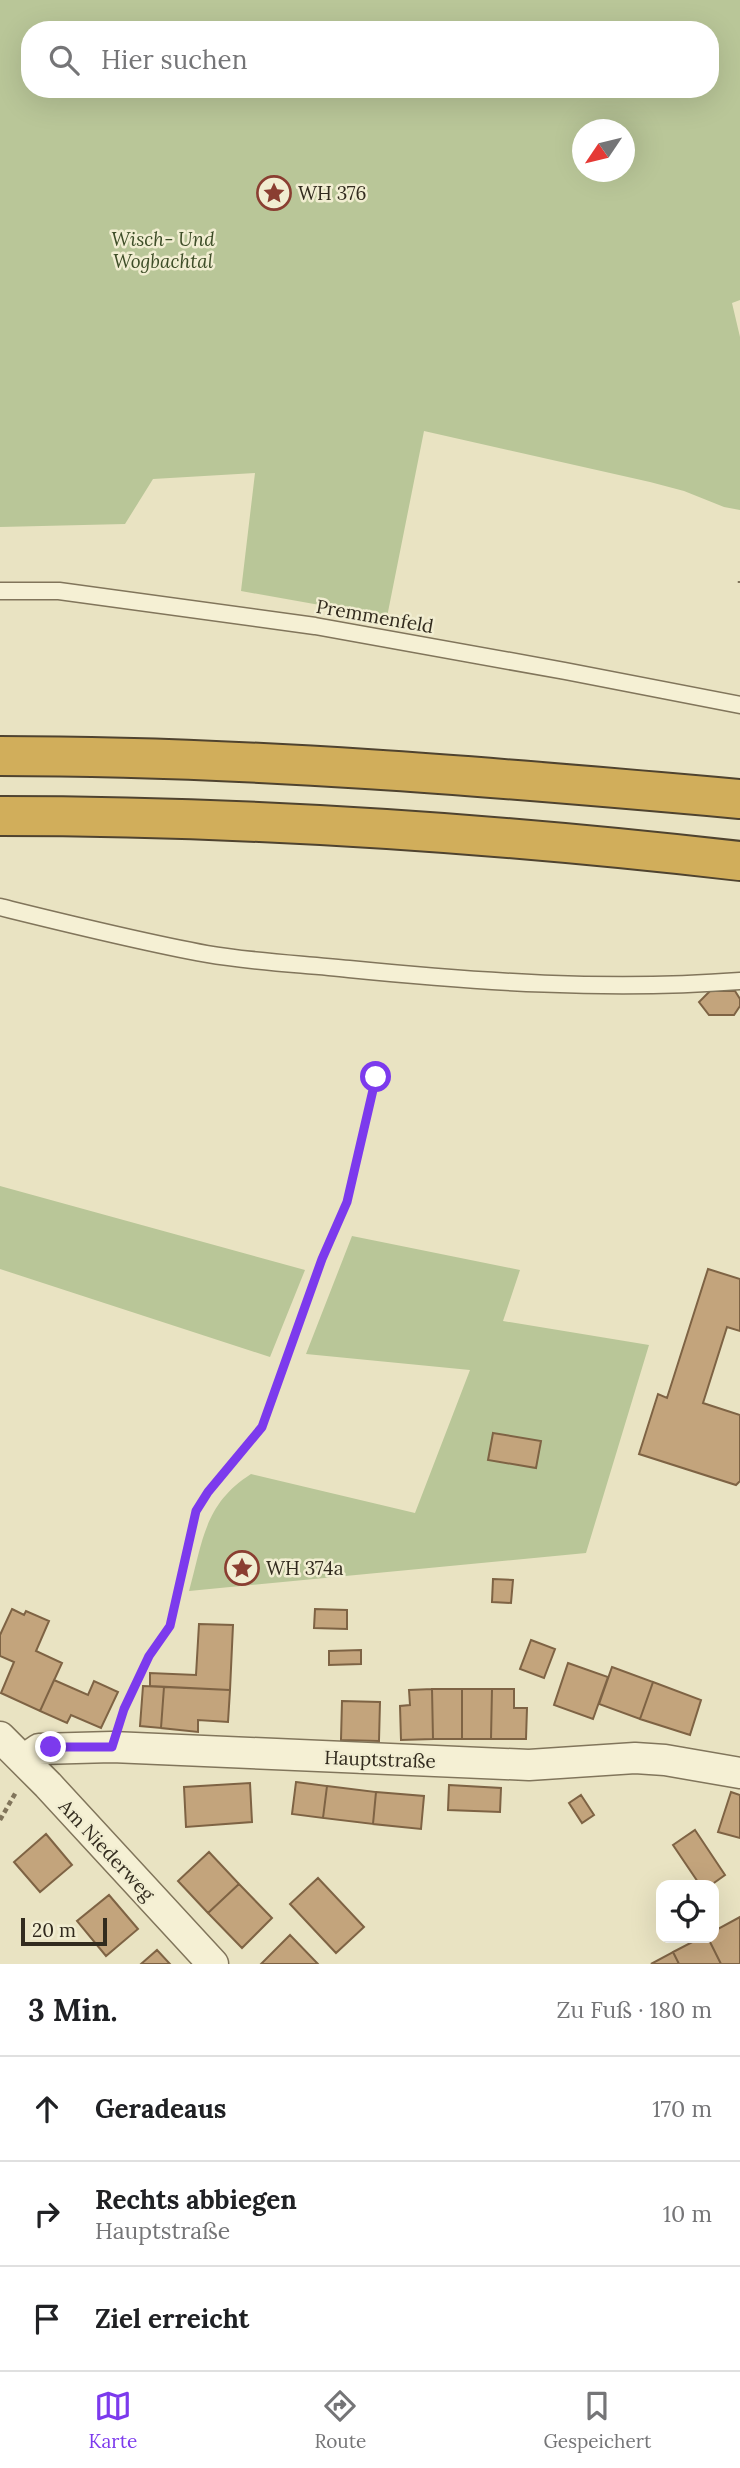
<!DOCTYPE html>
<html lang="de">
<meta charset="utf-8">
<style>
body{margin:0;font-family:Lora,serif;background:#f2f2f2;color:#202124}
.controls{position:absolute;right:21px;bottom:21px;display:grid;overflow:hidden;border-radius:14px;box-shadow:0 7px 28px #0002}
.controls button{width:63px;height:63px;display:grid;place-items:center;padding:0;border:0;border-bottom:2px solid #e0e0e0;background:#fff;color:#202124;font:35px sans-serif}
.compass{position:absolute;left:572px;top:119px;width:63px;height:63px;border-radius:50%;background:#fff;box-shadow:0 7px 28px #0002;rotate:235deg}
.scale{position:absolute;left:21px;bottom:18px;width:86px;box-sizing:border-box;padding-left:7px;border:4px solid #322b1e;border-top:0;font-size:19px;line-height:24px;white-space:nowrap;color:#322b1e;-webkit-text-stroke:5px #f1edd1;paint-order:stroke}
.stop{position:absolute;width:21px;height:21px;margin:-16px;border:5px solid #7c3aed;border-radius:50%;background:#fff}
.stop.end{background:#7c3aed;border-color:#fff;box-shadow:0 2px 7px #0008}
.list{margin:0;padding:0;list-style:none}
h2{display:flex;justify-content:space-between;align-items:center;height:91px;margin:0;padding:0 28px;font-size:30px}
h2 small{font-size:23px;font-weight:400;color:#757577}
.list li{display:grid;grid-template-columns:46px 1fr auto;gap:21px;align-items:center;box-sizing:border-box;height:105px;padding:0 28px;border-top:2px solid #e0e0e0}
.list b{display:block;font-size:26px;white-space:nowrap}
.list p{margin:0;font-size:23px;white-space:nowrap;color:#757577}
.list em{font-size:23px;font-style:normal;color:#757577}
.icon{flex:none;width:38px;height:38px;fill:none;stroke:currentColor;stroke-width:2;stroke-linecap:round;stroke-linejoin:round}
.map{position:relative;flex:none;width:740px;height:1964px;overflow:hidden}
.search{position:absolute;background:#fff;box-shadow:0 7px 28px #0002;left:21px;right:21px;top:21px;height:77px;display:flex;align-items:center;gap:18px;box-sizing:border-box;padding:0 24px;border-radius:28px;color:#757577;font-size:26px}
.sheet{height:406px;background:#fff}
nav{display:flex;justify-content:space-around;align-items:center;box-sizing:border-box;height:98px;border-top:2px solid #e0e0e0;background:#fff;font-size:19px;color:#757577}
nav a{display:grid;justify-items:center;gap:4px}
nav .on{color:#7c3aed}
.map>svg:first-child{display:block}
.green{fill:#b9c698;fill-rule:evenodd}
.building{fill:#c3a47c;stroke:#7e6344;stroke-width:2}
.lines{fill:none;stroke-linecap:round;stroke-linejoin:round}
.service-casing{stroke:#81755b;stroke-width:19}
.minor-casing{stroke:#81755b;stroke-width:33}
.motorway-casing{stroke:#4f432f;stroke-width:42}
.path{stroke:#81755b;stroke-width:4.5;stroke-dasharray:5 3.5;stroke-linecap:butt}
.service{stroke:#f5f0d4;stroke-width:16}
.minor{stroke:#f5f0d4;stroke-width:30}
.motorway{stroke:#d1ae5b;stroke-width:38}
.route{stroke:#7c3aed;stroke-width:9}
.labels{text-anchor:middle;stroke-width:5;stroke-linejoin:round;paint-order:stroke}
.poi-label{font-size:19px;fill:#322b1e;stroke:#f1edd1;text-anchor:start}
.park-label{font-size:19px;font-style:italic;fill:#3d4d27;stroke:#f1edd1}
.street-label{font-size:19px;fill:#322b1e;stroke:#f1edd1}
</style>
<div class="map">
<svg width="740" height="1964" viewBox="0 0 740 1964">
<rect width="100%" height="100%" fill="#e9e3c2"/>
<path class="green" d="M0,0H740V300L732,303L740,337V510L724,507L684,491L650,482L424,431L387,617L241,591L255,473L153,479L125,524L0,527ZM30,30H710V89H30ZM582,130H624V172H582Z
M0,1186L305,1270L270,1357L0,1269Z
M352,1236L520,1270L503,1321L649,1345L586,1553L189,1591C203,1541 204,1504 251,1474L415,1513L470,1370L306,1354Z"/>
<path class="building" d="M710,991H735L740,999V1006L734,1015H709L699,1002Z
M708,1269L740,1279V1331L727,1327L703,1403L740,1415V1481L736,1485L639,1454L658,1394L667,1398Z
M493,1433L541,1441L536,1468L488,1460Z
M493,1579L513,1580L511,1603L492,1602Z
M12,1609L24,1615L26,1611L49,1621L36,1651L62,1663L40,1711L1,1693L14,1662L0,1656V1635Z
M315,1609L347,1610V1629L314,1628Z
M199,1624L233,1625L230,1690L150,1686V1673L196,1675Z
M531,1640L555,1649L544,1678L520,1669Z
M361,1650V1664L329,1665V1651Z
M568,1663L608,1677L593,1719L554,1705Z
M612,1667L653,1682L640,1719L599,1704Z
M54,1680L88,1695L94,1681L118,1692L101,1728L71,1715L67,1723L40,1711Z
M653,1682L701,1700L690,1735L640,1719Z
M143,1686L164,1687L161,1728L140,1726Z
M164,1687L230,1690L228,1722L198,1720V1732L161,1728Z
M432,1689L433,1739L401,1740L400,1706L410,1705L409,1690Z
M432,1689H462V1739H433Z
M462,1689H492L491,1739H462Z
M492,1689H514V1708H527L526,1739H491Z
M342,1701L380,1702L379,1741L341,1740Z
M296,1782L327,1786L323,1818L292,1814Z
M250,1783L252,1822L186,1827L184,1787Z
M449,1785L501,1788L500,1812L448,1810Z
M327,1786L376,1792L373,1824L323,1818Z
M376,1792L424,1796L421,1829L373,1824Z
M731,1792L740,1795V1838L718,1832Z
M581,1795L594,1815L582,1823L569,1803Z
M695,1830L725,1875L711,1885H700L673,1845Z
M46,1834L72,1865L40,1892L14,1862Z
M209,1852L239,1884L208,1913L178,1881Z
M318,1878L364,1927L336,1953L290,1904Z
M239,1884L272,1918L242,1948L208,1913Z
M109,1895L138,1929L106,1956L77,1921Z
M740,1917V1964H721L708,1938H714V1931Z
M290,1935L318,1964H261Z
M700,1938H708L721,1964H679L673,1952Z
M157,1950L170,1964H141Z
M673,1952L679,1964H651Z"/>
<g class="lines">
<g class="service-casing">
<path id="service" d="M0,591H59L315,626L565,671L740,705
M0,907C69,924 137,941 207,954C253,962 302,964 349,969C479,982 609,991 740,981"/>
</g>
<g class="minor-casing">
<path id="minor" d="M0,1737L48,1785L213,1964
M23,1760L39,1749L112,1747L529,1765L635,1758L665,1760L740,1773"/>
</g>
<g class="motorway-casing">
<path id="motorway" d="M0,756C247,756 494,777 740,799
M0,816C247,816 495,833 740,861"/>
</g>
<path class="path" d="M740,581V583
M121,1719L149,1656L169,1626L196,1511L208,1492L262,1427L322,1259L347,1202L375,1077
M0,1820L16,1792"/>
<use href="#service" class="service"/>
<use href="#minor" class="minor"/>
<use href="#motorway" class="motorway"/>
</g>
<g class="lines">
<path class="route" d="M51,1747H112L124,1709L149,1656L170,1626L196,1511L208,1492L262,1427L322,1259L347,1202L376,1077"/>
</g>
<defs>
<g id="sight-ring" transform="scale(1.75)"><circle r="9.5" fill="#f1edd1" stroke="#8a3e31" stroke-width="1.5"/><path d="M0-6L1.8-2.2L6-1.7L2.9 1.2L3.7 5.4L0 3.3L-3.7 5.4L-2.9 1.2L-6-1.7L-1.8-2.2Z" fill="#8a3e31"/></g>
</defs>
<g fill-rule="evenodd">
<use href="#sight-ring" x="274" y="193"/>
<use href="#sight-ring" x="242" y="1568"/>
</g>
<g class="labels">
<g class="poi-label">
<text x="298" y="200">WH 376</text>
<text x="266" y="1575">WH 374a</text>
</g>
<g class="park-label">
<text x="163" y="246">Wisch- Und<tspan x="163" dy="22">Wogbachtal</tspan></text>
</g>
<g class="street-label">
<text transform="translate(375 616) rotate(10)" y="7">Premmenfeld</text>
<text transform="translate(380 1759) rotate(2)" y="7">Hauptstraße</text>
<text transform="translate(107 1850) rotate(47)" y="7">Am Niederweg</text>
</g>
</g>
</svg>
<div class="controls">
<button><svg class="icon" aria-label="locate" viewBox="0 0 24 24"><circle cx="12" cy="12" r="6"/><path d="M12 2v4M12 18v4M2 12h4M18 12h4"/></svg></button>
</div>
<svg class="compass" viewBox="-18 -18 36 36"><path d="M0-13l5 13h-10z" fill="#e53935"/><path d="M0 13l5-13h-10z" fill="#757577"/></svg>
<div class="scale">20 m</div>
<div class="stop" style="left:376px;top:1077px"></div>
<div class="stop end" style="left:51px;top:1747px"></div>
<div class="search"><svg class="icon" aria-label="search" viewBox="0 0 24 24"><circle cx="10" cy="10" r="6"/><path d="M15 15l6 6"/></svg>Hier suchen</div>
</div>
<section class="sheet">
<h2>3 Min.<small>Zu Fuß · 180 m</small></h2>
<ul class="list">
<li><svg class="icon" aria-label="ahead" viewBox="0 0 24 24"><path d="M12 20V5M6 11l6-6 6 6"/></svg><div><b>Geradeaus</b></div><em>170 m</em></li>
<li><svg class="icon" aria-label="right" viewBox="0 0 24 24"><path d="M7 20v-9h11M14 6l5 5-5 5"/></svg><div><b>Rechts abbiegen</b><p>Hauptstraße</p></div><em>10 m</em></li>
<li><svg class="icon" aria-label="arrive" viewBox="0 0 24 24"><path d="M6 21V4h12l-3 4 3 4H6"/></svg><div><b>Ziel erreicht</b></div></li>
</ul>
</section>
<nav>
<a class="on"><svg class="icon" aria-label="map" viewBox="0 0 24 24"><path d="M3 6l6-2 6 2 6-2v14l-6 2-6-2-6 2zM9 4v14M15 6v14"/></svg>Karte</a>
<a><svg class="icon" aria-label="directions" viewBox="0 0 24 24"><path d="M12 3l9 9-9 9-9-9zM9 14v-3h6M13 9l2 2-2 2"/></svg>Route</a>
<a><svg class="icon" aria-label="saved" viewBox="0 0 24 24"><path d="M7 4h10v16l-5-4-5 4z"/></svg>Gespeichert</a>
</nav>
